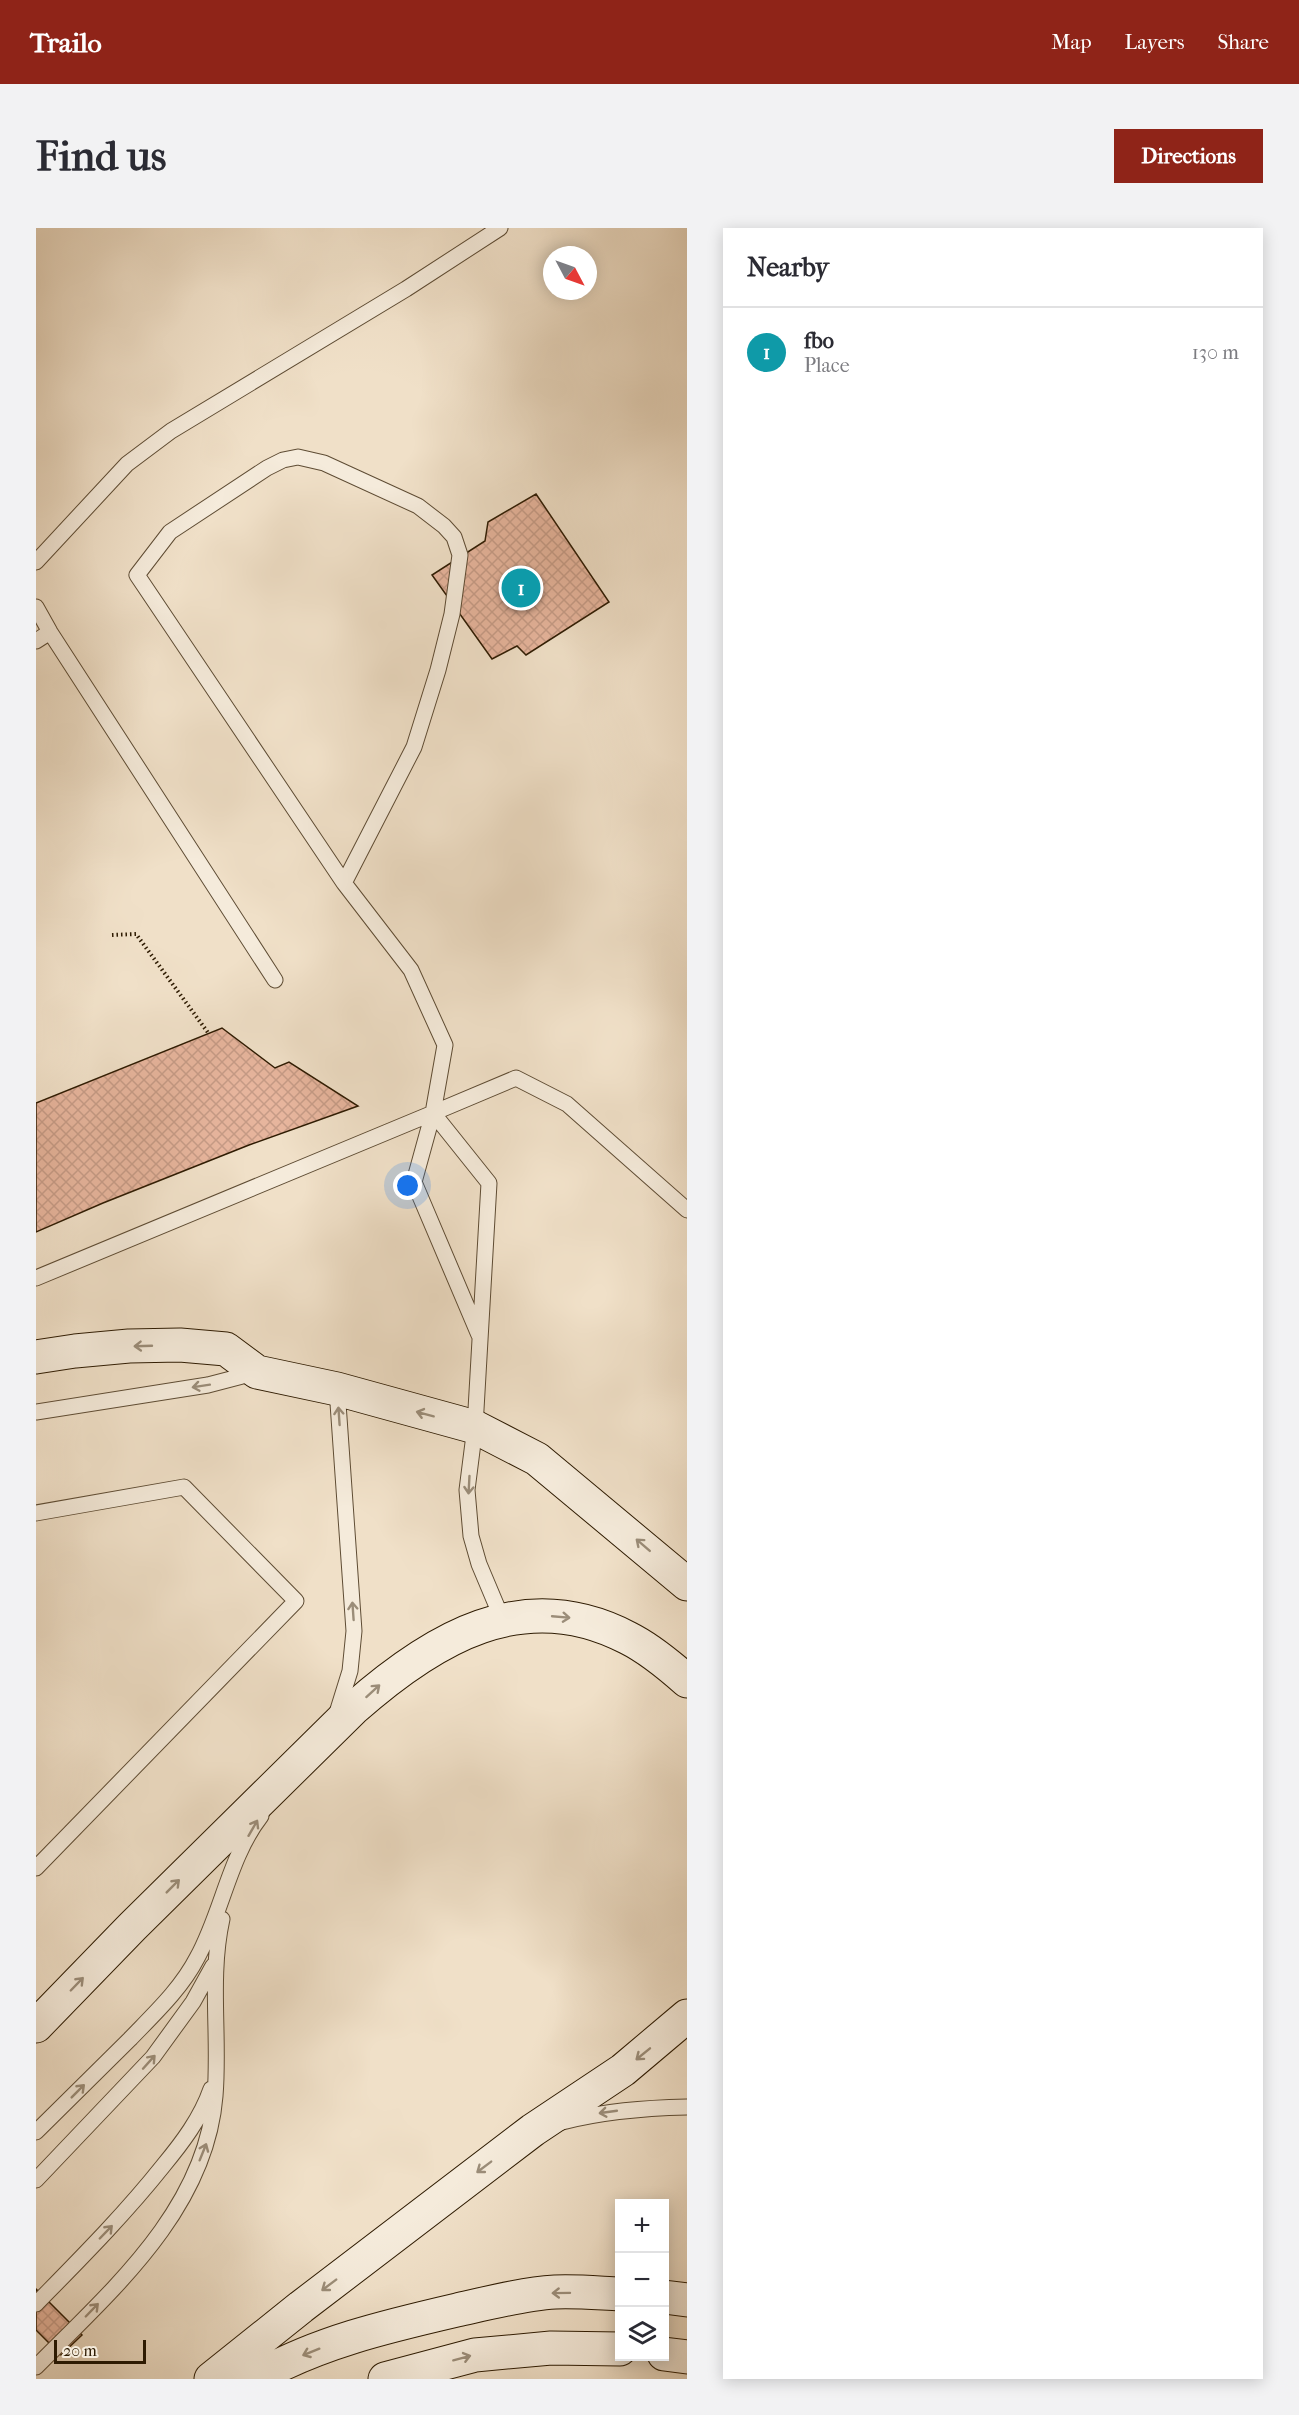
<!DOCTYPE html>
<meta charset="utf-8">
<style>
body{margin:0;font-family:"IM FELL French Canon",serif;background:#f2f2f3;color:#2b2b33}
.controls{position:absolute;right:18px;bottom:18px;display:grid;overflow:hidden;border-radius:0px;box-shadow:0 3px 15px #0003}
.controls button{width:54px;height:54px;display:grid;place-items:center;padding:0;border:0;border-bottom:2px solid #e1e1e2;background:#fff;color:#2b2b33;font:30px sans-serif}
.compass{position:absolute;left:507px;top:18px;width:54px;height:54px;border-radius:50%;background:#fff;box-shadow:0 3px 15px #0003;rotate:131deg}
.scale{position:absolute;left:18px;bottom:15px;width:92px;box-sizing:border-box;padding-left:6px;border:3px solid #2e1b02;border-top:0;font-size:16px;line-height:21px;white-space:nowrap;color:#2e1b02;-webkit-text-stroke:4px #f5ebdb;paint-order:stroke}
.you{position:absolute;left:372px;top:958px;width:21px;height:21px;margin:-15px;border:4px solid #fff;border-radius:50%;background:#1a73e8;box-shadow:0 0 0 9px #1a73e833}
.badge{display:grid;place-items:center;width:39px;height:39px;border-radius:50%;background:#8f2418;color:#fff;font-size:20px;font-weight:700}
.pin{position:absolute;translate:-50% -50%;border:3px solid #fff;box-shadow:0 2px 6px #0006}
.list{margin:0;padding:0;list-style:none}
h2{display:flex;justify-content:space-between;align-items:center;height:78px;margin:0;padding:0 24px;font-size:26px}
h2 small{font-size:20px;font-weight:400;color:#7c7c81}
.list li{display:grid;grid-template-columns:39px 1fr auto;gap:18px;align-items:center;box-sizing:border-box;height:90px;padding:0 24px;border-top:2px solid #e1e1e2}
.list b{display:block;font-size:22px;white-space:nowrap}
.list p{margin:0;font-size:20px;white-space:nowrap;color:#7c7c81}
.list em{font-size:20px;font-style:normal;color:#7c7c81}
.icon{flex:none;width:33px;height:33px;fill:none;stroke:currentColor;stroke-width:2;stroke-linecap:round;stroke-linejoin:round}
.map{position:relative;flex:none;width:651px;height:2151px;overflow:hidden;border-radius:0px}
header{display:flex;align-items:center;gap:36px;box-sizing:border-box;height:84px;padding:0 30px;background:#8f2418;color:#fff}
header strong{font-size:28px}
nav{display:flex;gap:33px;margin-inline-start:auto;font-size:21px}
.intro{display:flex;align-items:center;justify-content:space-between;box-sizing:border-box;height:144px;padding:0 36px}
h1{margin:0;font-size:42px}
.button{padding:15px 27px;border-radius:0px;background:#8f2418;color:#fff;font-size:21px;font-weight:700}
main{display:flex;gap:36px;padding:0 36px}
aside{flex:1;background:#fff;border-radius:0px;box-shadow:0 3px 15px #0003}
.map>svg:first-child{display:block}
.building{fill:url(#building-cross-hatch);stroke:#2e1b02;stroke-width:1.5}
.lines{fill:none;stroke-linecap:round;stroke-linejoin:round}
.service-casing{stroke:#5e4c34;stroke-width:17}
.secondary-casing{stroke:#2e1b02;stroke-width:35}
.path{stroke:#2e1b02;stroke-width:4;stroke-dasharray:1.5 3;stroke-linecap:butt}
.service{stroke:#f5ebdb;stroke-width:15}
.secondary{stroke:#f5ebdb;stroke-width:33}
.oneway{stroke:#9b8d79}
</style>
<header>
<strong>Trailo</strong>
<nav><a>Map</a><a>Layers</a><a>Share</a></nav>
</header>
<div class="intro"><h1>Find us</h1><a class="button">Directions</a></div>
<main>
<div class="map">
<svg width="651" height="2151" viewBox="0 0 651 2151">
<defs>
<pattern id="building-cross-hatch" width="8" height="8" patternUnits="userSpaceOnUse" patternTransform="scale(1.5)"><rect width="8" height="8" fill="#e7b59d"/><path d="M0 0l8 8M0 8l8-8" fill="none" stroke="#c69b86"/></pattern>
</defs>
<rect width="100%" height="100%" fill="#f0e0c8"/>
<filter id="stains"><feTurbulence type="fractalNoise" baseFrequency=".00333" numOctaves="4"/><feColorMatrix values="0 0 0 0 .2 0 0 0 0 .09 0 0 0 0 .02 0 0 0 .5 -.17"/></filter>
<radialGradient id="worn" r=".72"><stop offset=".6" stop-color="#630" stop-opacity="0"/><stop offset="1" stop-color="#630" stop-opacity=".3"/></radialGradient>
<path class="building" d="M500,266L573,374L490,427L481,418L456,431L396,347L449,313L452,294Z
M186,800L239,840L253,834L322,878L213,917L67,975L0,1004V875Z
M0,2061L46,2107L25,2127L0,2102Z"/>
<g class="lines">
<g class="service-casing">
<path id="service" d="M0,334L91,236L135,203L370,61L464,0
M0,379L14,404L239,752
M0,413L14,404
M308,655L378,519L402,442L416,386L424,327L418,309L408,298L382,278L288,235L262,229L247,232L231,240L134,304L101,347L308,655L375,742L409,817L397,885L480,850L531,876L651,982
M397,885L453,955L439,1199L431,1262L435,1308L443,1336L467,1393
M397,885L378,954L443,1107
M0,1050L397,885
M0,1184L172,1157L218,1145
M0,1285L148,1259L260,1373L0,1640
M300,1488L314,1443L318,1403L301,1161
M526,1894C568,1883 608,1880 651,1879
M0,1904C31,1873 63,1842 94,1811C118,1786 145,1761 161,1730C186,1685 193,1629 225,1588
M0,1952L117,1829L157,1774L177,1738
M0,2076C44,2031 88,1987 127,1938C146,1915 165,1890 175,1861
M0,2139C75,2063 170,1982 179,1868C184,1809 173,1750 186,1691"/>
</g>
<g class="secondary-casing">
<path id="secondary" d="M0,1129L39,1123L93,1118L144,1117L190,1121L221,1144L301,1161L439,1199L501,1231L651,1356
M0,1798L96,1699L317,1481C396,1411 487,1355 592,1410C614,1421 633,1437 651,1453
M628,2069L651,2072
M628,2126L651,2129
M175,2151L265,2079L497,1902L587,1842L651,1788
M218,2151C279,2115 352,2098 421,2082C452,2075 487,2066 519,2064C540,2063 562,2065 584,2066
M349,2151L439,2127L515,2120L584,2121"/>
</g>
<path class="path" d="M76,707L100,706L173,806"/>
<use href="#service" class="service"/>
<use href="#secondary" class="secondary"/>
</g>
<defs><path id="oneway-shaft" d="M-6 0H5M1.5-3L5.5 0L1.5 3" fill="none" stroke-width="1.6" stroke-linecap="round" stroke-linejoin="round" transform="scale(1.5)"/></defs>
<g class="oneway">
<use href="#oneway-shaft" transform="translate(107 1118) rotate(178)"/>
<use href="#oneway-shaft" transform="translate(165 1158) rotate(171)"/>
<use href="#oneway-shaft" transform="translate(389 1186) rotate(-165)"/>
<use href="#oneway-shaft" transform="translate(303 1188) rotate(-94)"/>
<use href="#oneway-shaft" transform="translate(433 1257) rotate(93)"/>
<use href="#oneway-shaft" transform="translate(607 1317) rotate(-139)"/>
<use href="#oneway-shaft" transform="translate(317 1383) rotate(-94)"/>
<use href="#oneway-shaft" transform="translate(525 1389) rotate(5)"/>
<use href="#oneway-shaft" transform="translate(337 1463) rotate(-42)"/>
<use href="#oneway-shaft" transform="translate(217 1600) rotate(-60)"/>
<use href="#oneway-shaft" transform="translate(137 1658) rotate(-45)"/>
<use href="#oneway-shaft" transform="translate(41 1756) rotate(-46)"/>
<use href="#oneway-shaft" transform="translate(607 1826) rotate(141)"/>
<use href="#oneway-shaft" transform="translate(113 1834) rotate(-48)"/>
<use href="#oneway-shaft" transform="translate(42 1863) rotate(-45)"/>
<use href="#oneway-shaft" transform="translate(572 1884) rotate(172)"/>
<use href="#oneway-shaft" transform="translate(167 1924) rotate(-68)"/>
<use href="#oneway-shaft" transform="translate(448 1939) rotate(143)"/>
<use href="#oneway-shaft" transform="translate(70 2004) rotate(-46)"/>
<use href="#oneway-shaft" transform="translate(293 2057) rotate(143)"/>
<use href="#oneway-shaft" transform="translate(525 2065) rotate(179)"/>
<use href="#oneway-shaft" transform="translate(56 2082) rotate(-46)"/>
<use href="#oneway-shaft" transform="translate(275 2124) rotate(158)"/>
<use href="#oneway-shaft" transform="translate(426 2130) rotate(-15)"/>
</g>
<rect width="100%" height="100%" filter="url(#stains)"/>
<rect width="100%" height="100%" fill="url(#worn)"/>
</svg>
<div class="controls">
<button>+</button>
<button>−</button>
<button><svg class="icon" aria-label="layers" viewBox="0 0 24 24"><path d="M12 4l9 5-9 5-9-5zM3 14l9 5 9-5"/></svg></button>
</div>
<svg class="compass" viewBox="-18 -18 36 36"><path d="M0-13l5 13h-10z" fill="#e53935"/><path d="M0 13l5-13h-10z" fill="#7c7c81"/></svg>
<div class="scale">20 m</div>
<div class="you"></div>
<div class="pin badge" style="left:485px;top:360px;background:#0f9aa8">1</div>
</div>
<aside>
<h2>Nearby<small></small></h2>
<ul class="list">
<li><span class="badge" style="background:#0f9aa8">1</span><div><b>fbo</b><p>Place</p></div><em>130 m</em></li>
</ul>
</aside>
</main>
